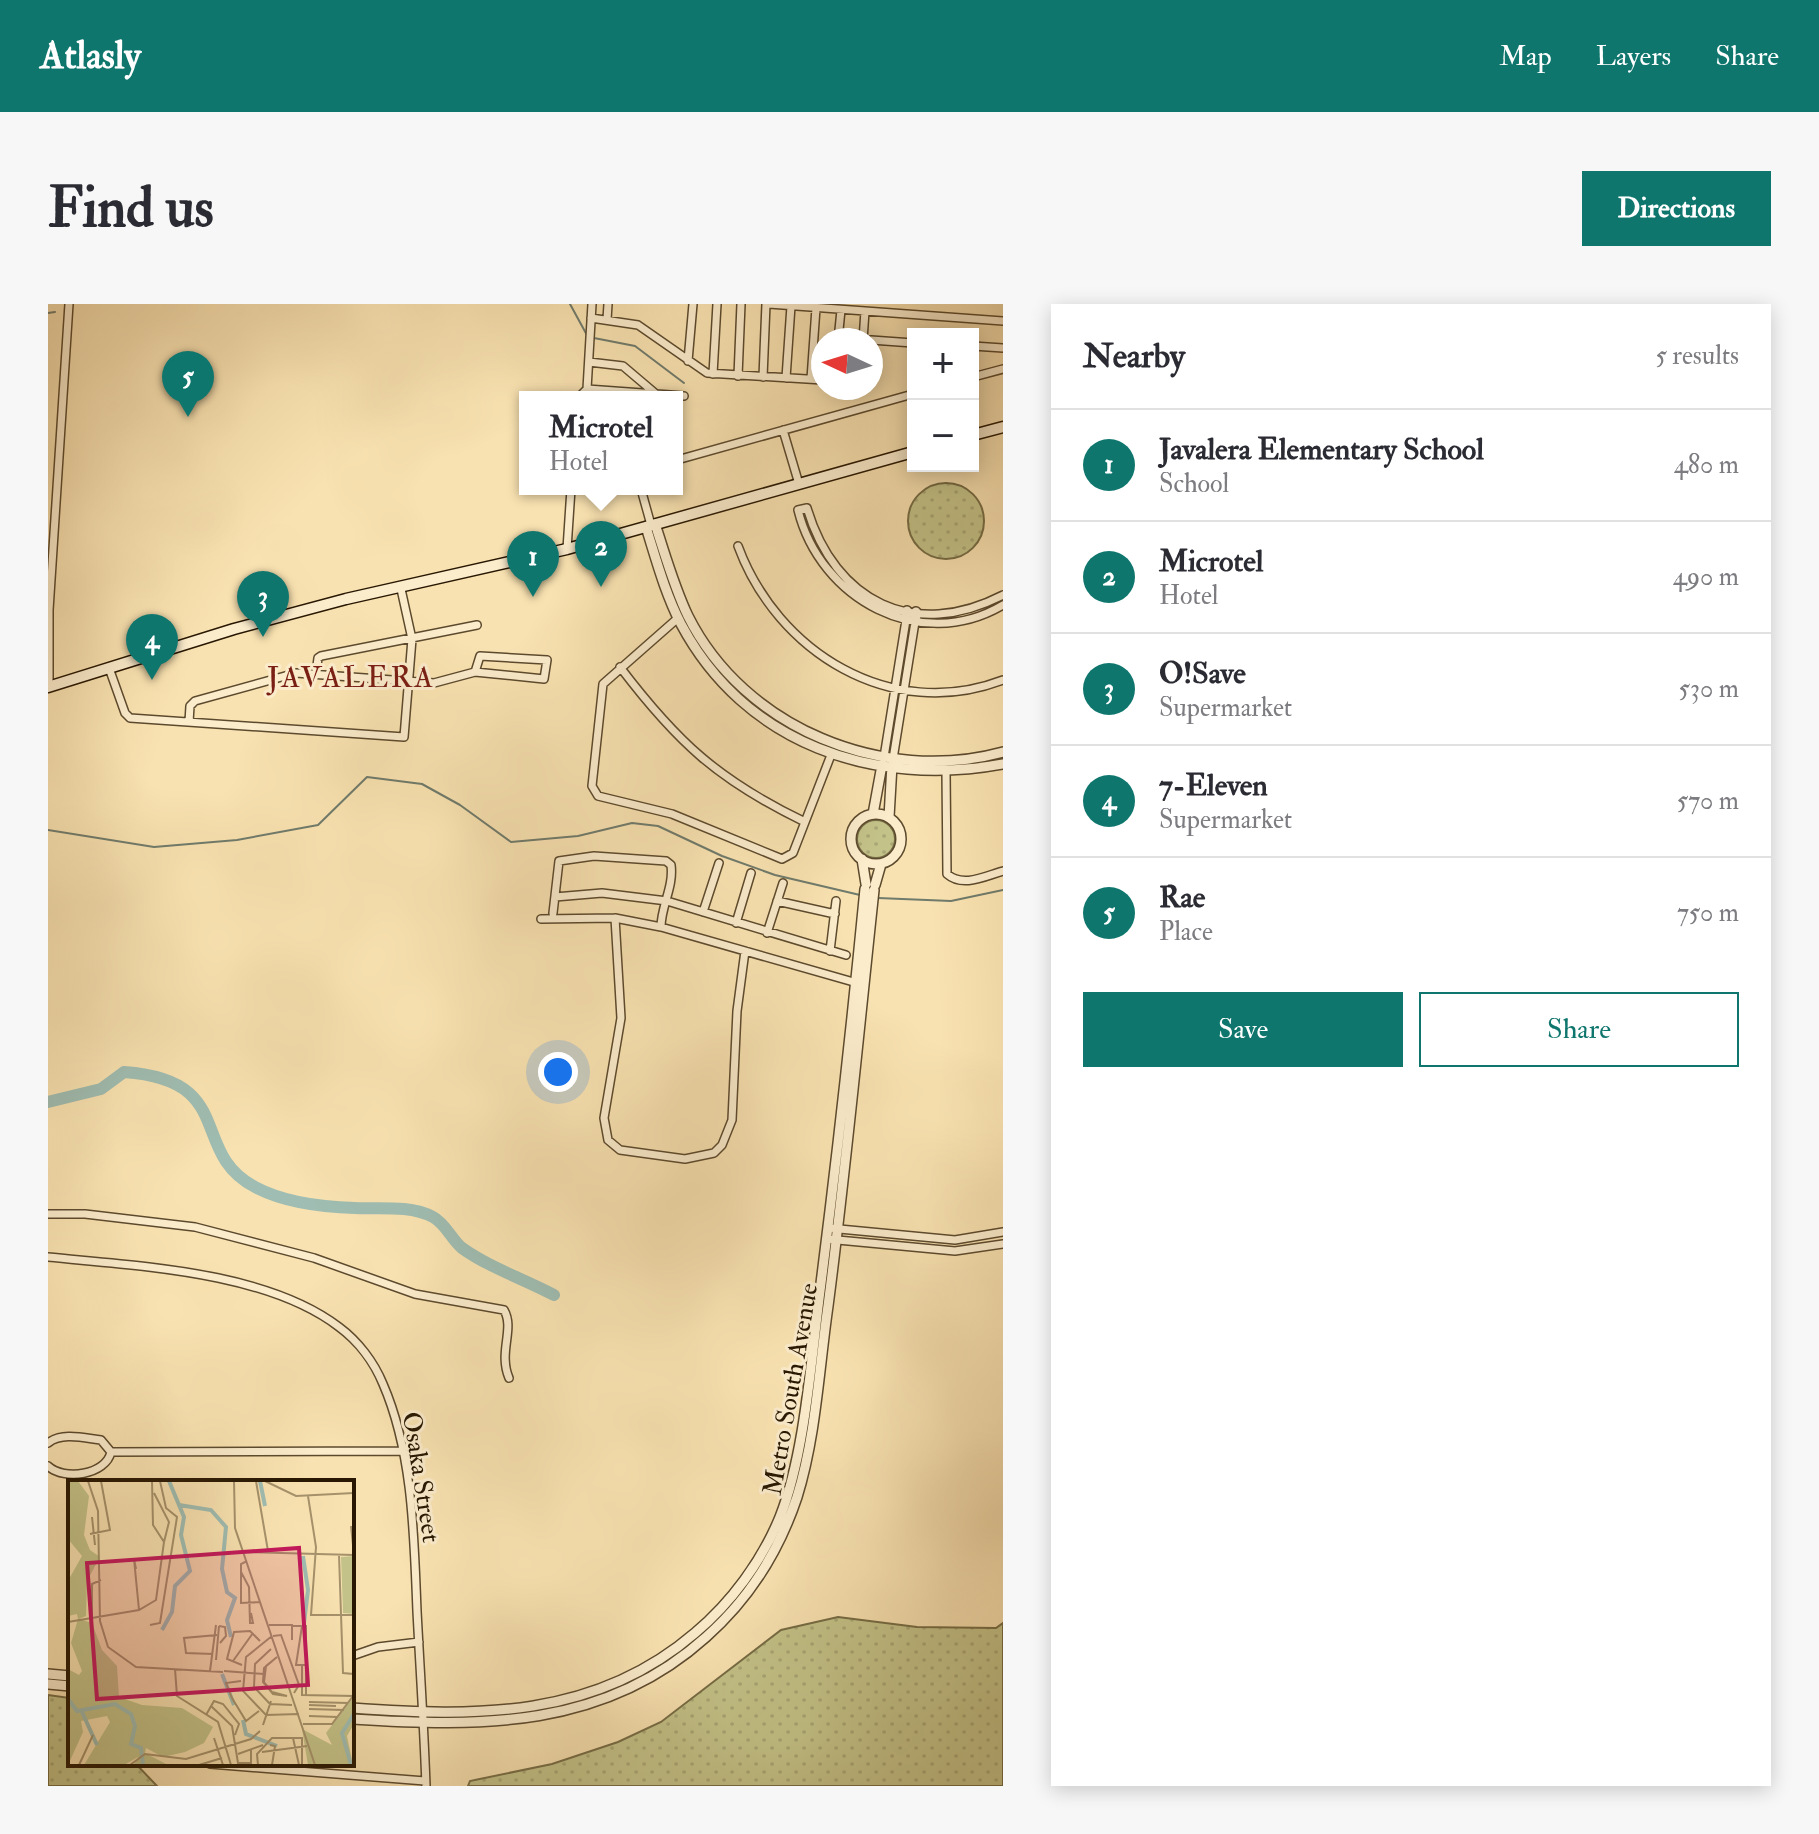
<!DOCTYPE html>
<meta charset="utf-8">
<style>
body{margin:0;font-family:"IM FELL Double Pica",serif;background:#f7f7f7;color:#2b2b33}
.controls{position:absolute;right:24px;top:24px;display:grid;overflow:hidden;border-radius:0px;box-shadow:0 4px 20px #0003}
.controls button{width:72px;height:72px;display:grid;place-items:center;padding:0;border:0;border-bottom:2px solid #e1e1e2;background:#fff;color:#2b2b33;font:40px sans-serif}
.compass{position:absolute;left:763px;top:24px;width:72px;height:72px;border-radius:50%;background:#fff;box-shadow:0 4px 20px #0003;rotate:274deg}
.you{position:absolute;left:510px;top:768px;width:28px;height:28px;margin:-20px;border:6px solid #fff;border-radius:50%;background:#1a73e8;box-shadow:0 0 0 12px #1a73e833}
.badge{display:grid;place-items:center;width:52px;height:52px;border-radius:50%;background:#0f766e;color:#fff;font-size:26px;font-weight:700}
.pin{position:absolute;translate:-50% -66px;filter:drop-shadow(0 2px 4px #0008)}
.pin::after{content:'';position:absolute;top:42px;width:28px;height:24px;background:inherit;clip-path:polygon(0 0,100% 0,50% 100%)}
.popup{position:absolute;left:471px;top:87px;width:164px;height:104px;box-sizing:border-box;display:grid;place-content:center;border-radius:0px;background:#fff;filter:drop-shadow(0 2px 6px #0005);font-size:26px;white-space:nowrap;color:#7c7c81}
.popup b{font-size:30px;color:#2b2b33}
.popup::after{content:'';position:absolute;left:50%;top:100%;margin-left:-16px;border:16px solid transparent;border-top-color:#fff}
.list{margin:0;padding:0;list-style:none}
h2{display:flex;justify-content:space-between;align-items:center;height:104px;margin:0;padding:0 32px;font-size:34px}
h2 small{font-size:26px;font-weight:400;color:#7c7c81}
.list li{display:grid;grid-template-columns:52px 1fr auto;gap:24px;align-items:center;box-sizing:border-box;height:112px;padding:0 32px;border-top:2px solid #e1e1e2}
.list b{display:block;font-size:30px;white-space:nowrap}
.list p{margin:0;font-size:26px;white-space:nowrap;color:#7c7c81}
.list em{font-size:26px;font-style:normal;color:#7c7c81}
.actions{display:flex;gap:16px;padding:24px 32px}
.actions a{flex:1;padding:18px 0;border:2px solid #0f766e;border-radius:0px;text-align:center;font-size:28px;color:#0f766e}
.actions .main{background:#0f766e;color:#fff}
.map{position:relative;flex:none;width:955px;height:1482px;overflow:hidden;border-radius:0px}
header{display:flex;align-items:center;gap:48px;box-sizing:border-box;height:112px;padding:0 40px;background:#0f766e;color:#fff}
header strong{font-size:38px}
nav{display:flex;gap:44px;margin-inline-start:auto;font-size:28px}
.intro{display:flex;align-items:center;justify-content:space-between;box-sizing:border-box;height:192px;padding:0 48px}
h1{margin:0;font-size:56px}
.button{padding:20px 36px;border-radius:0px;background:#0f766e;color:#fff;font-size:28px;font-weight:700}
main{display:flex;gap:48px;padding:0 48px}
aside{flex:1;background:#fff;border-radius:0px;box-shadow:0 4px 20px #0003}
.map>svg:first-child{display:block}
.green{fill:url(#green-dots);stroke:#766c45;stroke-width:2}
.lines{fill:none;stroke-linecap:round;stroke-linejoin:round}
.stream{stroke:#6f7b6c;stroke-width:2}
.river{stroke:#9fbdb2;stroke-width:12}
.minor-casing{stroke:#5c4a2e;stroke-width:10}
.tertiary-casing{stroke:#5c4a2e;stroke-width:12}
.secondary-casing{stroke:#281702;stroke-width:13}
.minor{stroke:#fbeccc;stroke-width:7}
.tertiary{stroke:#fbeccc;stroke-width:9}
.secondary{stroke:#fbeccc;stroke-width:10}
.labels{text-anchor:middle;stroke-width:6;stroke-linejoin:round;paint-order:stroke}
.street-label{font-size:26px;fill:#281702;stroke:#fbeccc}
.quarter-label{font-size:30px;letter-spacing:2px;fill:#7a1f14;stroke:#fbeccc}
.inset-river{fill:none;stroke:#9fbdb2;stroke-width:4}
.inset-road{fill:none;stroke:#a5916b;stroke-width:2}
.view{fill:#c2185b;fill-opacity:0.15;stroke:#c2185b;stroke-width:4}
.inset-edge{fill:none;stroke:#281702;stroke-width:4}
</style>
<header>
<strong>Atlasly</strong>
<nav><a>Map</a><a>Layers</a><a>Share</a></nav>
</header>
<div class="intro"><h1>Find us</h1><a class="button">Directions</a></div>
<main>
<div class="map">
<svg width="955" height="1482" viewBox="0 0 955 1482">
<defs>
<pattern id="green-dots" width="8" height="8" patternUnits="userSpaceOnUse" patternTransform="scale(2)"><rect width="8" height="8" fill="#c3c288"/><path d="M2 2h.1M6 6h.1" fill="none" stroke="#a8a674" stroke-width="1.8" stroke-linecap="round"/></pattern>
</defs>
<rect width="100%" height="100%" fill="#f9e2b1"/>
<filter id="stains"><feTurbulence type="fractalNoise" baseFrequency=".0025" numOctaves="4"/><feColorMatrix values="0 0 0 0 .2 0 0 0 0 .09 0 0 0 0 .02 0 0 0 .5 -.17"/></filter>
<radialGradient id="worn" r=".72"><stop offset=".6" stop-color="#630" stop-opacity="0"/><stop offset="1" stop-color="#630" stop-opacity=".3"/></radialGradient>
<path class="green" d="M860 217a38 38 0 1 1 76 0a38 38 0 1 1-76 0Z
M809 535a19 19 0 1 1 38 0a19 19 0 1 1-38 0Z
M790,1313L869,1323L948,1324L955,1319V1482H420L422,1477L504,1460L570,1438L613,1418L733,1326Z
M0,1391L22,1394V1460H88L109,1482H0Z"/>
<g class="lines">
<path class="stream" d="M522,0L540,33
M0,9L7,8
M546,34L587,42L636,79
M0,526L106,543L189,536L270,521L319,473L374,480L412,501L463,538L530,532L584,519L610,522L674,552L727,571L812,591
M830,594L903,597L955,586"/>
<path class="river" d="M0,798L53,785L76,768C190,776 140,848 207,883C237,899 273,903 307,904C331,905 362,901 385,913C397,919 404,936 414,944C442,964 476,975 506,991"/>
<g class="minor-casing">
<path id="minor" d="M721,0L955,17
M543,14L590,21L659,69L775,76
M559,16L560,0
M790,36L793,6
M815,36L817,7
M823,36L865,39
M925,42L955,44
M640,57L645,0
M541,58L575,62L608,90
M665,70L669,0
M690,72L693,0
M715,73L718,0
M925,73L955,65
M738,74L743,2
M763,75L768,4
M539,85L544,0
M531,93L539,85L636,92
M735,126L751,180
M629,156L865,90
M593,185L603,221
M690,242C729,348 843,419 955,376
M519,245L523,185
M955,291C866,337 787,298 759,204L750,206C772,295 872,350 955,301
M630,314L555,380L544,482L550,492L624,510L734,555L745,549L783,451
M572,363C629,438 670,476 757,518
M61,364L77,409L82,414L356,433L364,335L353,285
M268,370L270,354L273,352L429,321
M1,382V306L21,0
M141,418L142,402L147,397L248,369L386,379L427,368L496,375L499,356L432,352L427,368
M836,453L858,316
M845,455L867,318
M898,468L899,570C915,584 937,572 955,567
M507,593L554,589L619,597L798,651
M729,597L787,610
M655,608L671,559
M505,609L511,557L546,552L618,557L623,561C626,583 613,602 613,623
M567,614L573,714L556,814L560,836L572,846L637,855L666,849L674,841L684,816L689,707L697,647
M493,615L567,614L613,623L809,679
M688,619L703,569
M719,629L735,579
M782,647L788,597
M0,910H37L147,923L266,954L367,990L456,1006C467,1025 450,1048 461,1074
M781,924L907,936L955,928
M779,935L907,947L955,940
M0,953C89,962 218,967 291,1023C310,1037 326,1058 335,1080C365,1149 366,1233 369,1307C372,1365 376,1423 378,1482
M0,1139C14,1128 36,1134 53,1136L63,1148
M63,1148L354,1147
M0,1162C16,1177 58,1171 63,1148
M304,1352L330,1343L371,1338
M162,1460L377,1477"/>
</g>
<g class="tertiary-casing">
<path id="tertiary" d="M607,220C617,250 626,283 640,312C696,424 835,481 955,448
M598,223C608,255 617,289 633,320C697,440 826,484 955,460
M858,316L859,307
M867,318L868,308
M825,510L834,461
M803 535a25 25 0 1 1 50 0a25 25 0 1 1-50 0Z
M841,513L844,461
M814,555L818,580
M827,581L833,560
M0,1370L22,1372
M0,1380L22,1382
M304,1404C428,1413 547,1415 647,1329C683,1299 714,1257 732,1213C757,1150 763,1056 772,987C789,854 804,719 817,585
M304,1415C433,1423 556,1425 658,1333C701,1295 731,1247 749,1193C768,1132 771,1064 780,1002C798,864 811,725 826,586"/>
</g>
<g class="secondary-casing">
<path id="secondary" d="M925,131L955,123
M0,383L186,325L298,295L519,245L865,148"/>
</g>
<use href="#minor" class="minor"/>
<use href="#tertiary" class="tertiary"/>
<use href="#secondary" class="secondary"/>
</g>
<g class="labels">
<g class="street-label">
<text transform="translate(742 1085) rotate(-80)" y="9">Metro South Avenue</text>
<text transform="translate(374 1173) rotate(81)" y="9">Osaka Street</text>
</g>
<g class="quarter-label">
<text x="303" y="383">JAVALERA</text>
</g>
</g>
<g transform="translate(20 1176)">
<rect width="286" height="286" fill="#f9e2b1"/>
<path d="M0,1H10L21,16L16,55L22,70L32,77L19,101L18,136L11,139L24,143L34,170L49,186L51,217L74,225L114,228L145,247L136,263L117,272L95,277L78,268L77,273L100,285H66L70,277L56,285H16L42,242L39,236L13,241L15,252L0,285V189L11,195L14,191L3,163L10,139L9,134L0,136L1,99L14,76L0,59ZM286,76V134L275,133L273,77Z" fill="#c3c288"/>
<path d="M286,216V244L279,256L285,285H240L234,249L264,265L258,253Z" fill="#c3c288"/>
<path class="inset-river" d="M192,1L197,26M111,25L143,30L158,47L154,89L159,112L167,118L159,140L163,157M235,76L240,110L236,143M94,150L104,132L107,106L122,91L113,55L116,37L101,1M154,194L166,225M0,219L9,231L47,224L63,234L67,246L63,264L73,268L75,285M14,232L29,265M175,240L178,254L209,266M283,285L274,253L286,234"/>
<path class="inset-road" d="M20,1L30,31L32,141L40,167L68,187L155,192M166,1L167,48L247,285M188,1L200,71M197,1L228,16L286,13M86,13L101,42L96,62M240,16L248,67L243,135H286M24,37L27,65M283,46L286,75M22,54L42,50L33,1M176,72L286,75M271,75L275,193L286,194M179,81L173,84V123L192,122M68,89L66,79L71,130M173,92L181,107L182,143H185L183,133M24,137V104L33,100M0,142L71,130L88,120L96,62L85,45L84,1M82,145L92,143L109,37L98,28L92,1M201,145H224V160M151,146L157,147L158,156L152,163M224,146H238V215M234,146L228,185H237M204,156L178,177L175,211L198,235L231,234M205,156L213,155L231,205L226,213M203,169L187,184L186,207L202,224L224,225M145,174L118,173L116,158L149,155M209,177L198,186L196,202L204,212L219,216L205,214L195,202L196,188ZM148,180L151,146M165,181L185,153M174,185L159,179L166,152L182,151L192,161M234,185V215L285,216L264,244H235M107,189L109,216L150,242L163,285M142,191L148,145M156,191L196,194M173,201L158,203L164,218L178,241L191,231M241,222L280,223M241,225L268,226M143,226L164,246L170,283M241,229L276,230M138,235L146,221L155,224L171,244L167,255M241,236L269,237M195,245L203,221M146,258L155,285M225,258L231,285M202,265L207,266L204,285M194,272L239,266M170,274L195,265M169,283H183V270M11,285L25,255M62,285L77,274L118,279L183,259L192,251M131,285L154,278M190,285L189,274L204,258H234V285"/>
<path class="view" d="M231,68L240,205L29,219L19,83Z"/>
<rect width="286" height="286" class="inset-edge"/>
</g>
<rect width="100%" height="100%" filter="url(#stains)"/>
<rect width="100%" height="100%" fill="url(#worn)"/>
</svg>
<div class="controls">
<button>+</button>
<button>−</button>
</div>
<svg class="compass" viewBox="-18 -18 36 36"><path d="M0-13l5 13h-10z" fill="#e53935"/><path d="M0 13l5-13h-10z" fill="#7c7c81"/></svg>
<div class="you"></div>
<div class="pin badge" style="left:485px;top:293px">1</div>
<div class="pin badge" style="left:553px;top:283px">2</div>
<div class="popup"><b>Microtel</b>Hotel</div>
<div class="pin badge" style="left:215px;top:333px">3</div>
<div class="pin badge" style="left:104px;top:376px">4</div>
<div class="pin badge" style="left:140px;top:113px">5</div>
</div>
<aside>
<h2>Nearby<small>5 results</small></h2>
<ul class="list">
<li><span class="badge">1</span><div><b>Javalera Elementary School</b><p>School</p></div><em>480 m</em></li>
<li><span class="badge">2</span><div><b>Microtel</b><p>Hotel</p></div><em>490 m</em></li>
<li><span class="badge">3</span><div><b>O!Save</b><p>Supermarket</p></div><em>530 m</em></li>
<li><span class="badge">4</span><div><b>7-Eleven</b><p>Supermarket</p></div><em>570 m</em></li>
<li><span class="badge">5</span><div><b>Rae</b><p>Place</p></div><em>750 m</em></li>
</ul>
<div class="actions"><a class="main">Save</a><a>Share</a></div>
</aside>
</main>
